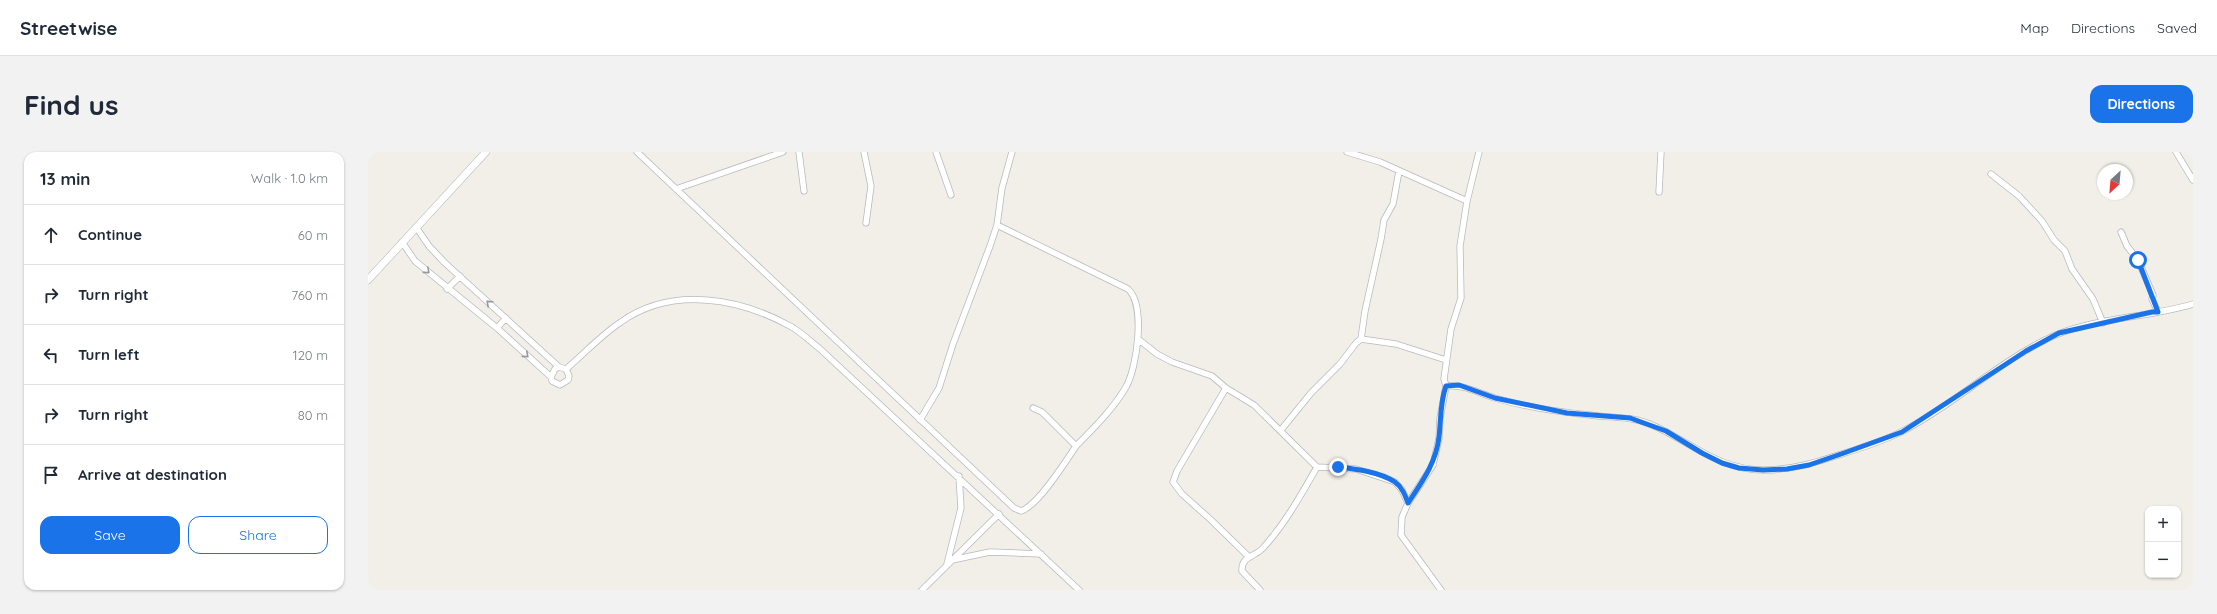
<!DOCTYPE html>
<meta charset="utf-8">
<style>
body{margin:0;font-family:Quicksand,sans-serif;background:#f2f2f3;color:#1f2937}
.controls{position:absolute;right:12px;bottom:12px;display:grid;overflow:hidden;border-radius:8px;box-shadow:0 1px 3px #0004}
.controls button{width:36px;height:36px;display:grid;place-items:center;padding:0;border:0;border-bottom:1px solid #e0e1e3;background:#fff;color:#1f2937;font:20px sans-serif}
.compass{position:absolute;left:1729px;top:12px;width:36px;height:36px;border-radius:50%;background:#fff;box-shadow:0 1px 3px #0004;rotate:206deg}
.stop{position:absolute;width:12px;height:12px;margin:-9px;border:3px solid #1a73e8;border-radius:50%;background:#fff}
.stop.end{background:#1a73e8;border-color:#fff;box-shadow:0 1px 4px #0008}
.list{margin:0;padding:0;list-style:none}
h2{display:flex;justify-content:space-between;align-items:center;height:52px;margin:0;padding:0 16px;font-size:17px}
h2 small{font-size:13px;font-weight:400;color:#747a83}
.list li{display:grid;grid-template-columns:26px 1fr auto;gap:12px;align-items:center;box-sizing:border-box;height:60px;padding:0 16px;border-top:1px solid #e0e1e3}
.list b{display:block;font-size:15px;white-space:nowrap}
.list em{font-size:13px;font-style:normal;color:#747a83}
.actions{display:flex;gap:8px;padding:12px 16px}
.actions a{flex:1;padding:9px 0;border:1px solid #1a73e8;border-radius:12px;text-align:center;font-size:14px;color:#1a73e8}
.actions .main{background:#1a73e8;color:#fff}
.icon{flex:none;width:22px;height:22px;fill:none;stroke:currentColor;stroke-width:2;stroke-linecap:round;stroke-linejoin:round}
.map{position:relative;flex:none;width:1825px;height:438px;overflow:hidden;border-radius:12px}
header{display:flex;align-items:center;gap:24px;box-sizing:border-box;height:56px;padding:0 20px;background:#fff;border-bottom:1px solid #e0e1e3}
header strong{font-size:19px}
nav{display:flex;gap:22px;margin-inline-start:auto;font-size:14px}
.intro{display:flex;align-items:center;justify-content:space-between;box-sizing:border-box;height:96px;padding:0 24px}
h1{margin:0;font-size:28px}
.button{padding:10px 18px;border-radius:12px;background:#1a73e8;color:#fff;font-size:14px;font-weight:700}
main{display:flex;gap:24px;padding:0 24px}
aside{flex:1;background:#fff;border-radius:12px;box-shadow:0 1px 3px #0004}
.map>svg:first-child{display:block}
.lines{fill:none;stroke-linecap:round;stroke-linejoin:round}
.minor-casing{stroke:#b8b9be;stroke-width:7}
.tertiary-casing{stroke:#b8b9be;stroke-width:8}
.minor{stroke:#fff;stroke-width:5.5}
.tertiary{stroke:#fff;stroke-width:7}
.oneway{stroke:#97999c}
.route{stroke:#1a73e8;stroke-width:5}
</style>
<header>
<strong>Streetwise</strong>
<nav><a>Map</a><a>Directions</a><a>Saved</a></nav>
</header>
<div class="intro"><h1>Find us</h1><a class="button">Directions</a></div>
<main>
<aside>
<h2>13 min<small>Walk · 1.0 km</small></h2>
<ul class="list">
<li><svg class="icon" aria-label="ahead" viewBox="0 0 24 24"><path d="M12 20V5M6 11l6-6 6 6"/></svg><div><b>Continue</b></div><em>60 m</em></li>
<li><svg class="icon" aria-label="right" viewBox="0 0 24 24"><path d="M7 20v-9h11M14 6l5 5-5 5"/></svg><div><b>Turn right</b></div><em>760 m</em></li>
<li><svg class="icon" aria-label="left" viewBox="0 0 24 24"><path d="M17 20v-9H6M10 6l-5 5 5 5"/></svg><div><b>Turn left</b></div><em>120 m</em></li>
<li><svg class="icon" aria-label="right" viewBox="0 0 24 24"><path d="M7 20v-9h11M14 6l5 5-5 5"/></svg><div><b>Turn right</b></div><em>80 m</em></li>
<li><svg class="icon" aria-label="arrive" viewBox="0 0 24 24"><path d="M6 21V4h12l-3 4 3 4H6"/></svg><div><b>Arrive at destination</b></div></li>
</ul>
<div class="actions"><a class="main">Save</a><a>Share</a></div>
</aside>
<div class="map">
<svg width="1825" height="438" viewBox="0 0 1825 438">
<rect width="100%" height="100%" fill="#f1efe8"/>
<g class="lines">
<g class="minor-casing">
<path id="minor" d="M269,0L646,356L653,359C670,354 698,309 708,294
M431,0L436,39
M496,0L503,34L498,71
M568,0L583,43
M979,0L1012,10L1099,49
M1808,0L1825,28
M1623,22L1651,44L1674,69L1686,88L1697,99L1704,117L1725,147L1735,171
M308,37L415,0
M1291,40L1293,0
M629,73L760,137C778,153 769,216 758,235C746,256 725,277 708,294L674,260L665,256
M48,75L61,94L76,110L191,215L198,217L201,224L200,228L192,233L184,229L183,225L187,217L191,215
M1753,80L1759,94L1770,108L1785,143L1784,147L1790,160
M34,90L47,109L129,176L183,225
M79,137L92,124
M129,176L138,166
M770,187L789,202L804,210L844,224L858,236L886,253L949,315L988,317L1027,330L1034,338L1040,351
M993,187L997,159L1013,87L1016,68L1025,52L1031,19
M198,217C216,202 233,183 253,170C304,134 371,146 422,174C433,180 442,189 451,196L711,438
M1078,234C1096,232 1110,241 1127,246C1158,255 1191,260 1222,263C1243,266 1263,264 1282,272C1322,289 1349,318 1396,318C1421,318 1444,312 1467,304C1490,297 1514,290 1535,279C1585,253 1627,213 1677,188C1718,166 1780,166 1825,152
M858,236L809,319L805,330L814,342L842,367L880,404
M552,268L571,236L585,192L622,94L629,73L634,36L644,0
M913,278L943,241L972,212L988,191L993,187L1028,192L1078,208
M584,408L622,400L673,402
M579,412L593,356L591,324
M554,438L631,362
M892,438L874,419C873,404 887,405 895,396C917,372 933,343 949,315
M1073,438L1033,383L1034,365L1040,351L1065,313L1071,286L1072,266L1078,234L1076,227L1083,177L1093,146L1092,94L1099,49L1111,0"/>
</g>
<g class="tertiary-casing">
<path id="tertiary" d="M0,128L118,0"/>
</g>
<use href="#minor" class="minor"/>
<use href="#tertiary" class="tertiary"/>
</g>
<defs><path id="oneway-chevron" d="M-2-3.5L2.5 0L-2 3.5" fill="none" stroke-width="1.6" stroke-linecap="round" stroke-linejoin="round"/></defs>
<g class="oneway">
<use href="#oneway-chevron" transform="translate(59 119) rotate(41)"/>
<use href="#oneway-chevron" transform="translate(121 151) rotate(-138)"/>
<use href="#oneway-chevron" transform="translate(158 203) rotate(41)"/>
</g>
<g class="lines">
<path class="route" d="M970,315C988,317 1012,320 1027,330C1034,335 1037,343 1040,351C1054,330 1068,311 1071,285C1073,268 1072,250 1078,234L1091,233L1127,246L1199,261L1262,266L1298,279L1334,301L1354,311L1371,316L1395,318L1419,317L1441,313L1476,301L1534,280L1658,199L1691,181L1784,160H1790L1770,108"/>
</g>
</svg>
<div class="controls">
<button>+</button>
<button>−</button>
</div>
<svg class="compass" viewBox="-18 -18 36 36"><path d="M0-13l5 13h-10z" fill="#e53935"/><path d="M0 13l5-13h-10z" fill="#747a83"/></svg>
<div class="stop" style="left:1770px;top:108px"></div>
<div class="stop end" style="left:970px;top:315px"></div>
</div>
</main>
